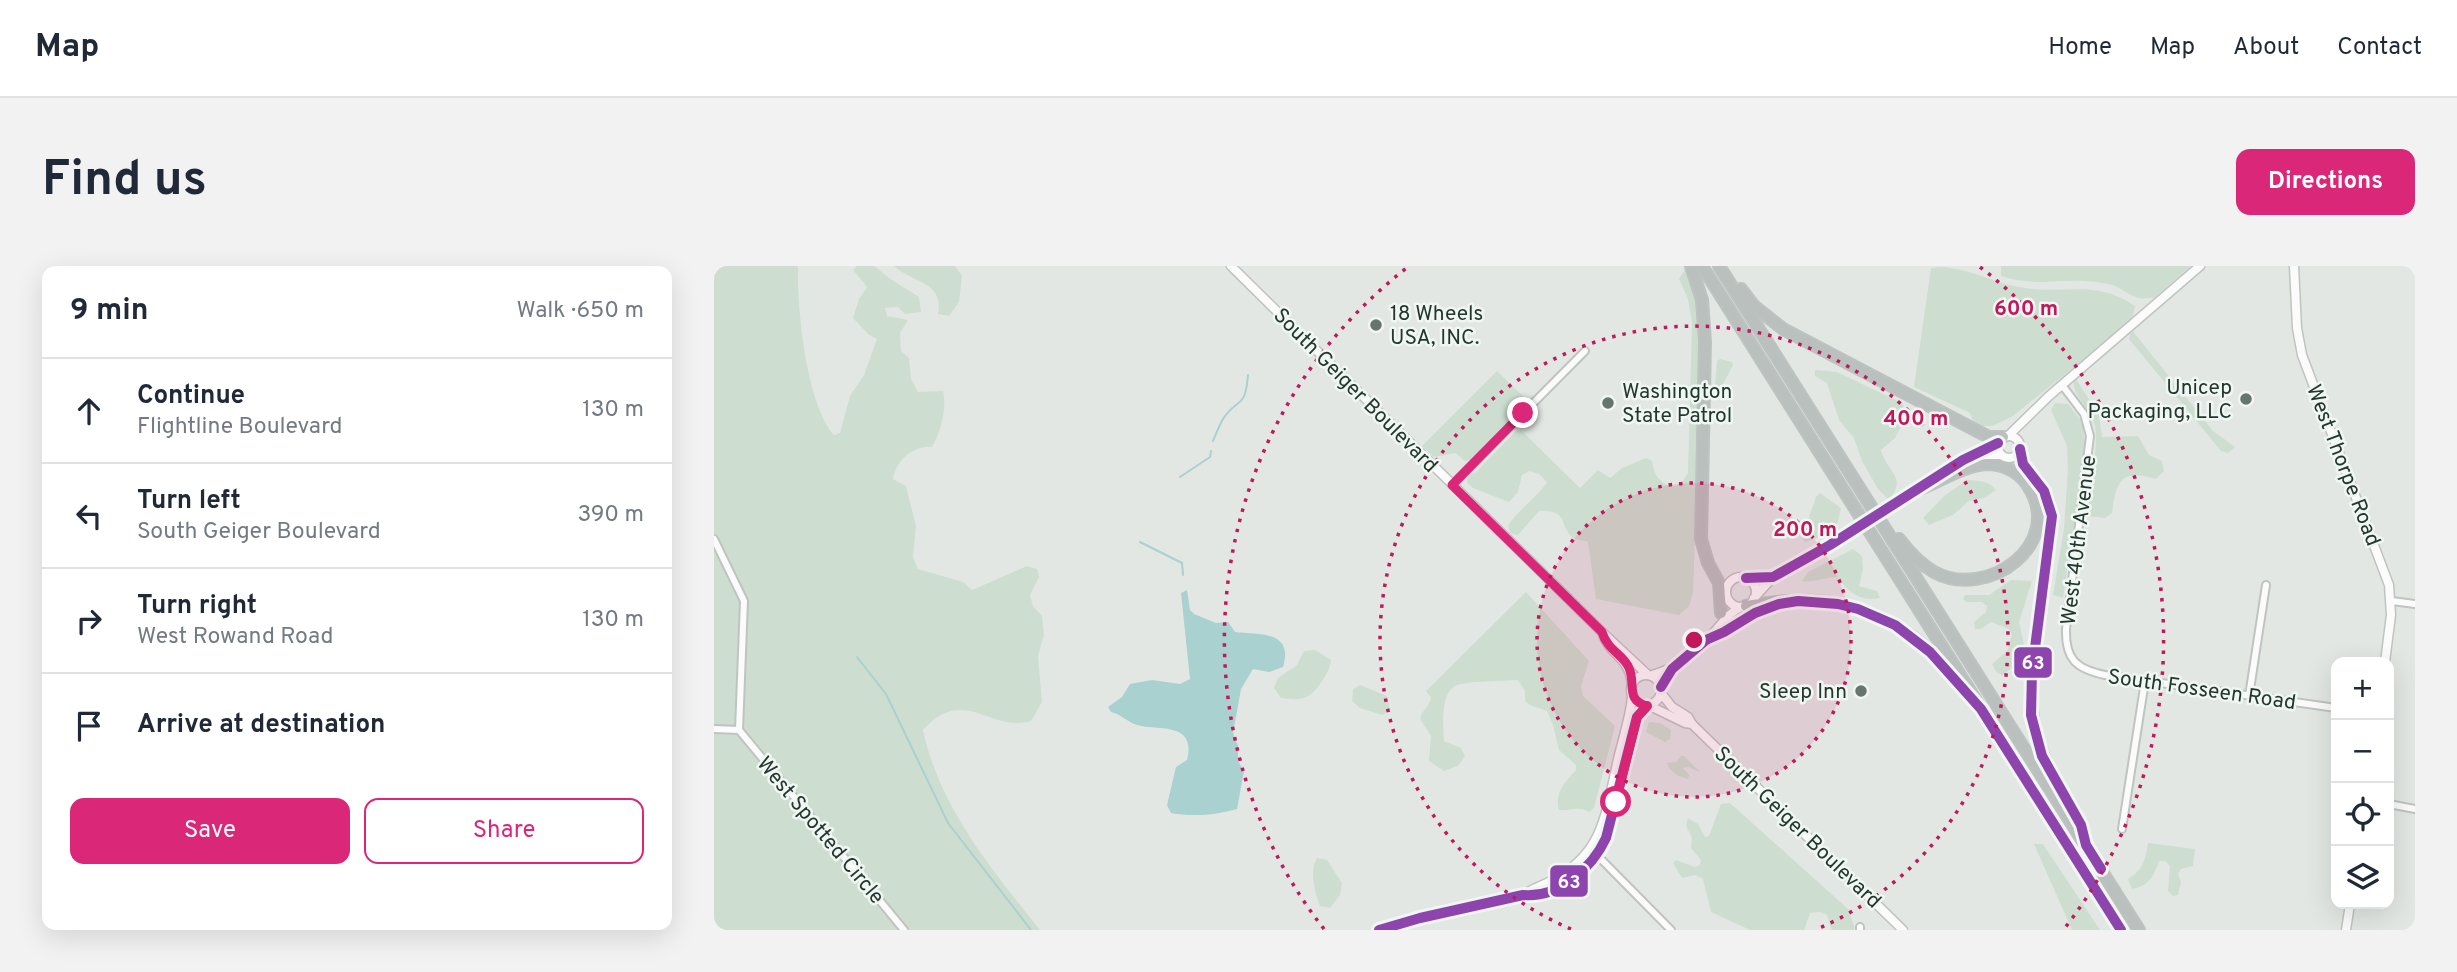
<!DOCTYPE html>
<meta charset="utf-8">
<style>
body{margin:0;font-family:Overpass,sans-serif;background:#f2f2f3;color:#1f2937}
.controls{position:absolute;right:21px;bottom:21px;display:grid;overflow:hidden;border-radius:14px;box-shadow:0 7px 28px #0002}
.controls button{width:63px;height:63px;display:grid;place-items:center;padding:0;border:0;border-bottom:2px solid #e0e1e3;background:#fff;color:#1f2937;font:35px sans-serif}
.stop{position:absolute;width:21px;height:21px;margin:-16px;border:5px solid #db2777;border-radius:50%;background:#fff}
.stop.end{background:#db2777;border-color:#fff;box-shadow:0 2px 7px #0008}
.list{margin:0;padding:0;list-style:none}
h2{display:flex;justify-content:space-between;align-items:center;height:91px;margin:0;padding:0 28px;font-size:30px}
h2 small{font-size:23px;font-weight:400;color:#747a83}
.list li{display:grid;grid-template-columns:46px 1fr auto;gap:21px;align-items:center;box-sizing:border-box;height:105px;padding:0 28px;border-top:2px solid #e0e1e3}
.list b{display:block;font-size:26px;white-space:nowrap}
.list p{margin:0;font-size:23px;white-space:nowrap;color:#747a83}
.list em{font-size:23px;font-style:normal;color:#747a83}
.actions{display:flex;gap:14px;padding:21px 28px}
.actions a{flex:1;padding:16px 0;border:2px solid #db2777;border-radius:14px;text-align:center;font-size:24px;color:#db2777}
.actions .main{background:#db2777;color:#fff}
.icon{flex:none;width:38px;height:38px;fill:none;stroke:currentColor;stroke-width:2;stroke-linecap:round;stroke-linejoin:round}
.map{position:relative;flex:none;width:1701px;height:664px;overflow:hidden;border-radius:14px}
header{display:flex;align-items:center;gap:42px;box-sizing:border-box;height:98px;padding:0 35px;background:#fff;border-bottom:2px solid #e0e1e3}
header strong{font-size:33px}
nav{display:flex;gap:38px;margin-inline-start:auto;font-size:24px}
.intro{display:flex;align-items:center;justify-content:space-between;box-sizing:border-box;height:168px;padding:0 42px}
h1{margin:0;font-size:49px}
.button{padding:18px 32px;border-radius:14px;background:#db2777;color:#fff;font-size:24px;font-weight:700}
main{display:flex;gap:42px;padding:0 42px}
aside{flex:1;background:#fff;border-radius:14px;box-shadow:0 7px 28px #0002}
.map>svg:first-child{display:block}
.green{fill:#cdded0}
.water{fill:#a8d1d0}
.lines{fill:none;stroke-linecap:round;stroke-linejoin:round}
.stream{stroke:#a8d1d0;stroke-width:2}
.street-casing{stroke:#bfc4c1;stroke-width:10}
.secondary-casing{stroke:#bfc4c1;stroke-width:11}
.highway-casing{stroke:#bcc3c0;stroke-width:14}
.street{stroke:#fbfbfb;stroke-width:6}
.secondary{stroke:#fbfbfb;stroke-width:8}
.highway{stroke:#bac0be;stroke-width:10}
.secondary-bridge-casing{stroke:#bfc4c1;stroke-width:11;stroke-linecap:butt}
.secondary-bridge{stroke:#fbfbfb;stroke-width:8}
.bus-1-casing{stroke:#f0f6f2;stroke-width:16}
.bus-1{stroke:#8e44ad;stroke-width:10}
.route{stroke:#db2777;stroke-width:9}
.ring{fill:none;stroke:#c2185b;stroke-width:3.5;stroke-dasharray:3.5 7}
.poi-dot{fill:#66756e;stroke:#f0f6f2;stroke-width:2.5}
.labels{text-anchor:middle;stroke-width:5;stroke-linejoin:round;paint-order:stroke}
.poi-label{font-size:21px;fill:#23372f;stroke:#f0f6f2;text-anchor:start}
.street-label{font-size:21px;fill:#23372f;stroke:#f0f6f2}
.centre{fill:#c2185b;stroke:#f0f6f2;stroke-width:3.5}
.ring-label{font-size:21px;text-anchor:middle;font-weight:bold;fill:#c2185b;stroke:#f0f6f2;stroke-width:5;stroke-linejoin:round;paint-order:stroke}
.line-badge{stroke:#f0f6f2;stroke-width:2.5}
.badge-label{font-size:19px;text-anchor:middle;font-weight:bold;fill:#fff}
</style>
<header>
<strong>Map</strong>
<nav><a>Home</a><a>Map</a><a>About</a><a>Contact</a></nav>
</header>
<div class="intro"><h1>Find us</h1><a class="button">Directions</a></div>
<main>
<aside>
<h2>9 min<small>Walk · 650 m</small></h2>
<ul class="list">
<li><svg class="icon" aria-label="ahead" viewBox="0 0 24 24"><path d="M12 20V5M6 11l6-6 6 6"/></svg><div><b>Continue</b><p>Flightline Boulevard</p></div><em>130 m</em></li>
<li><svg class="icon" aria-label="left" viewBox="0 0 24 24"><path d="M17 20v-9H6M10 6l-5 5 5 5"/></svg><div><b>Turn left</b><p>South Geiger Boulevard</p></div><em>390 m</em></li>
<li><svg class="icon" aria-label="right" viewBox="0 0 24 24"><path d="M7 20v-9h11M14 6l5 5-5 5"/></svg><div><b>Turn right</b><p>West Rowand Road</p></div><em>130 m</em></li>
<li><svg class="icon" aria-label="arrive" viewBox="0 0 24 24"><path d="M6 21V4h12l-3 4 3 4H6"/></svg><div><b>Arrive at destination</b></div></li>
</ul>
<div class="actions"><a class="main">Save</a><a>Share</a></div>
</aside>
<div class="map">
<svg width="1701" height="664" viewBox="0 0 1701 664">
<rect width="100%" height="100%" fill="#e2e7e4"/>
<path class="green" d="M0,0H84C83,42 92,137 120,169L126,167L136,130L150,109L163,73L155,69L139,52L145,33L153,21L139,4L143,0H160L178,14L205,31L207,46L191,48L184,41L171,42L173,50L194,54L186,67L187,85L195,92L197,113L204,126L229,125C233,142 227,166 218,181C199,179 182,195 179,213L192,220L202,260L199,291L204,303L249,316L258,324L313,300L323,303L325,311L316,329L319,340L328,350L330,369L324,390L328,436L317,455C276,467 250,418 209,464C226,543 278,603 326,664H0Z
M180,0H241L248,10L245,36L235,50L224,48C230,16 201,18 180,0Z
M1287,0H1477L1440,32C1435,32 1429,33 1424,32C1414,29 1405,20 1394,18C1356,9 1325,23 1287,10Z
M1226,1C1254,2 1278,16 1305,21C1347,30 1381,12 1421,40L1419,50L1412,59L1299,150L1279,160H1265L1258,153L1256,147L1200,121L1217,2Z
M972,2L981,25L988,84L979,327L975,340L965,349L882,333L874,276C868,274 862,274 858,271C844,257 855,244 825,245L804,269L796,267L794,260C804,243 822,233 833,216L825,208L815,205L808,209L804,226L795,236L759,222L753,217L754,208L761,207L803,164L808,165L866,222L884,204L896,212L908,202L932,192L938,195C941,210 944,215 958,221L967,218L974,207L978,57L974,33L965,13Z
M1417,63L1499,165L1521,181L1514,187L1507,185L1415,73Z
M1006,93L1018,96L1019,99L1006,124L1001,120L1003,95Z
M1101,104L1123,106L1188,137L1194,148L1181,172L1167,184C1173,207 1194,210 1175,234L1164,223L1148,195L1140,172L1125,154L1113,117L1101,110Z
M783,105L815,136L756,194L751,195L741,187L720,191L708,180Z
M1362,113L1385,149L1388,171L1424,170L1435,189L1448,195L1450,205L1442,213C1407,202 1402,215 1398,247L1391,252L1373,250C1375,228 1385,178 1381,160C1377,143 1360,132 1359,115Z
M1341,137L1354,138L1369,157L1371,184L1349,332L1339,329L1350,263L1354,203L1353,180L1337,144Z
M1253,214C1265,215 1274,214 1282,224L1270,232L1255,235L1239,249L1215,259L1209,252L1230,230Z
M1106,227L1127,242L1124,256L1116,268L1091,276L1088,271L1102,231Z
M1139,283L1148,290L1149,303L1145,320L1163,325L1166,332C1145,336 1135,326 1123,311C1110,311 1101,317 1088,315L1094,306Z
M1297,314L1318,315L1305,356L1310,379L1301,399L1289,409L1283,407L1278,398L1293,385L1298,369L1295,363L1277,356L1267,363H1261L1260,356L1272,346L1273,340L1268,336H1252L1249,333L1251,329H1275Z
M812,326L875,395L867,420L869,430L901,460L880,542L875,546C863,539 856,546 845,544C840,527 851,516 862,504V499L845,484L839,459L833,445L816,439L811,435V425L804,414C790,415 755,415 743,419C726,426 729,460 730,475L747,482L751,490L744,500L730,505L715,495L717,470L706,453C708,444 715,441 717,432L712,425Z
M601,384L617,394C617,404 604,423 596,429C588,435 576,433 567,432L560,422L564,412L583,399L590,385Z
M646,419L673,430L676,445L668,449L646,442L638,435L639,423Z
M935,456L946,457L957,464L956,473L951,476L932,466Z
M967,490H970L986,506L974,501L969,502L975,509L974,513C966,511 955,506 953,497L962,496Z
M1016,537L1134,643L1140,660V664H1118L1113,649L1106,646L1096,647L1090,664H1036L997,646L989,613L981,609L968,612L959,597L962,594L981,601L986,599L987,594L977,582L978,572L972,560L974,552L984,558L991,571L995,570L1007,538Z
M1434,577L1481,583L1479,600L1467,603L1464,608L1467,616L1464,629L1459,630L1454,625L1456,600L1451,595H1445C1440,610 1435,620 1418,623L1414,613C1429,604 1431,595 1434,577Z
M1320,578H1329L1386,664H1358Z
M603,592L613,594L628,617L626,629L616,642L606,640C601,626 595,606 603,592Z"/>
<path class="water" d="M473,324L476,344L480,348L502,357L514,356L521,366C545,369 580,364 569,401L555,406L539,403L527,423L519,467L524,480V495L530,505L523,543C503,549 478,551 457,547L453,539L462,501L473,494C483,455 443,465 423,459C413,456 407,448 397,446L394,441L408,431L416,418L438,414L466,418L476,413L467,327Z"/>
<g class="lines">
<path class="stream" d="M499,175C502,168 505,160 509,153C524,130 531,145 534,109
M466,211L496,191L497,185
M426,276L468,297L469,309
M143,391L172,428L234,557L317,664"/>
<g class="street-casing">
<path id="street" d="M1348,119L1370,148L1376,170L1352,363C1351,393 1362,403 1391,409L1622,442
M738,219L871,85
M0,273L30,335L25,464L190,664
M1678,335L1701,338
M1535,430L1552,319
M0,463L25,464
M1675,538L1701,543
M1408,563L1431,415
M877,583L957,664
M1146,664V661"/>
</g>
<g class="secondary-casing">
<path id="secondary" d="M517,0L888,366L934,409
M1580,0L1583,62L1588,89L1675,319L1677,349L1671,396
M1284 181a11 11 0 1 1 22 0a11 11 0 1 1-22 0Z
M1294,170L1335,130L1486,0
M1243,201L1273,189H1287
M1177,240L1208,221
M1012 326a15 15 0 1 1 30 0a15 15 0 1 1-30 0Z
M1032,312L1059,311L1135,266
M1040,332L1059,311
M888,366C896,391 915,389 918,419
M917 424a15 15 0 1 1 30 0a15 15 0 1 1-30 0Z
M938,409C965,402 983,384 1002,364C1011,354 1015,347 1027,341
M947,427L958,441L974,451L978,458L1189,664
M934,439L971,457L978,458
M809,629L829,628L852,618L884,589L896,562L923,451L933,440
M665,664C710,647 759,643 805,630C812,628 818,623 824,621C889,594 890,555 904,493C909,472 916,452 918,431
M1632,664L1636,638"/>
</g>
<g class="highway-casing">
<path id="highway" d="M977,0L988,34L991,76L987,273L994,297L1005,317L1007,347
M988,0L1407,664
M1005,0L1425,664
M1027,23L1040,40L1069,63L1267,167L1275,171H1289
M1306,183C1304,200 1316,205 1325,217C1333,227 1336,237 1338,250L1318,405C1312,470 1333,500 1363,553
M1185,273C1195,286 1206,298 1220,306C1273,335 1352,278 1314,220C1306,206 1289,198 1273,198C1250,199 1225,216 1203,224
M1032,340C1055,337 1079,333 1102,335C1158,339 1209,369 1242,415
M993,373C1015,366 1032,349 1054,341"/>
</g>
<use href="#street" class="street"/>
<use href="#secondary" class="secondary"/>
<use href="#highway" class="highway"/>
<g class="secondary-bridge-casing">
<path id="secondary-bridge" d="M1135,266L1177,240"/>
</g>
<use href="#secondary-bridge" class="secondary-bridge"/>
<g class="bus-1-casing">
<path id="bus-1" d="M1306,183L1309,198L1330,225L1338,250L1318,405L1317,449L1328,490L1367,559L1372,579L1387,603
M1032,312L1059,311L1116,279L1249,194L1284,177
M947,421L958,403L992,374L1010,366L1041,347L1065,338L1084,335L1124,338L1144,343L1181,359L1216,386L1267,443L1407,664
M665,664L706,652L809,629C845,632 878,602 892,572L923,451L933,440"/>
</g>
<use href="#bus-1" class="bus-1"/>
</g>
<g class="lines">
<path class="route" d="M809,147L738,219L888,366C893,384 910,389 915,402C922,418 911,434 933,440L923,451L902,536"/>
</g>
<circle cx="980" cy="374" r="157" fill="#c2185b" fill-opacity=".12"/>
<g class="ring">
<circle cx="980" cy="374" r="157"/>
<path d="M857 663A314 314 0 1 1 1103 663"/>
<path d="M610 663A470 470 0 0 1 694 1M1266 1A470 470 0 0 1 1350 663"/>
</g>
<g class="poi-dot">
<circle cx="662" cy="59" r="7"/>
<circle cx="1532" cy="133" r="7"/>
<circle cx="894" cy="137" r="7"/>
<circle cx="1147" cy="425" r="7"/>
</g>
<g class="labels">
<g class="poi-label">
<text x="676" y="54">18 Wheels<tspan x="676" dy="24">USA, INC.</tspan></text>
<text x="1518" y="128" text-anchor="end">Unicep<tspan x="1518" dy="24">Packaging, LLC</tspan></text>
<text x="908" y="132">Washington<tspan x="908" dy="24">State Patrol</tspan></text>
<text x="1133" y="432" text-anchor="end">Sleep Inn</text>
</g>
<g class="street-label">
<text transform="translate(642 124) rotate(45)" y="7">South Geiger Boulevard</text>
<text transform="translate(1630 199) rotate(69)" y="7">West Thorpe Road</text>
<text transform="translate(1364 274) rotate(-83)" y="7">West 40th Avenue</text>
<text transform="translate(1488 423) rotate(8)" y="7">South Fosseen Road</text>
<text transform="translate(1084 561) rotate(44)" y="7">South Geiger Boulevard</text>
<text transform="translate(107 564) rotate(50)" y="7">West Spotted Circle</text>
</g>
</g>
<circle cx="980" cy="374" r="10" class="centre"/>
<g class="ring-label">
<text x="1312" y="49">600 m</text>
<text x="1202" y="159">400 m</text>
<text x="1091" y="270">200 m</text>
</g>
<g class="line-badge">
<rect x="1299" y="380" width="40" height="33" rx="7" fill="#8e44ad"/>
<rect x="835" y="598" width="40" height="34" rx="7" fill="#8e44ad"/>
</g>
<g class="badge-label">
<text x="1319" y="403">63</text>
<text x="855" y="622">63</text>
</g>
</svg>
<div class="controls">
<button>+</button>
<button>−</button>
<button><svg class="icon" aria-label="locate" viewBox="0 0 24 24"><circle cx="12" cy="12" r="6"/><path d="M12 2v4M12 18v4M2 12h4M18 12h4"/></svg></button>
<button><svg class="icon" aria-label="layers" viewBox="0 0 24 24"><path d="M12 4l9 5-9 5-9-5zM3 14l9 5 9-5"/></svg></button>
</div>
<div class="stop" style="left:902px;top:536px"></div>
<div class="stop end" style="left:809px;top:147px"></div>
</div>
</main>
